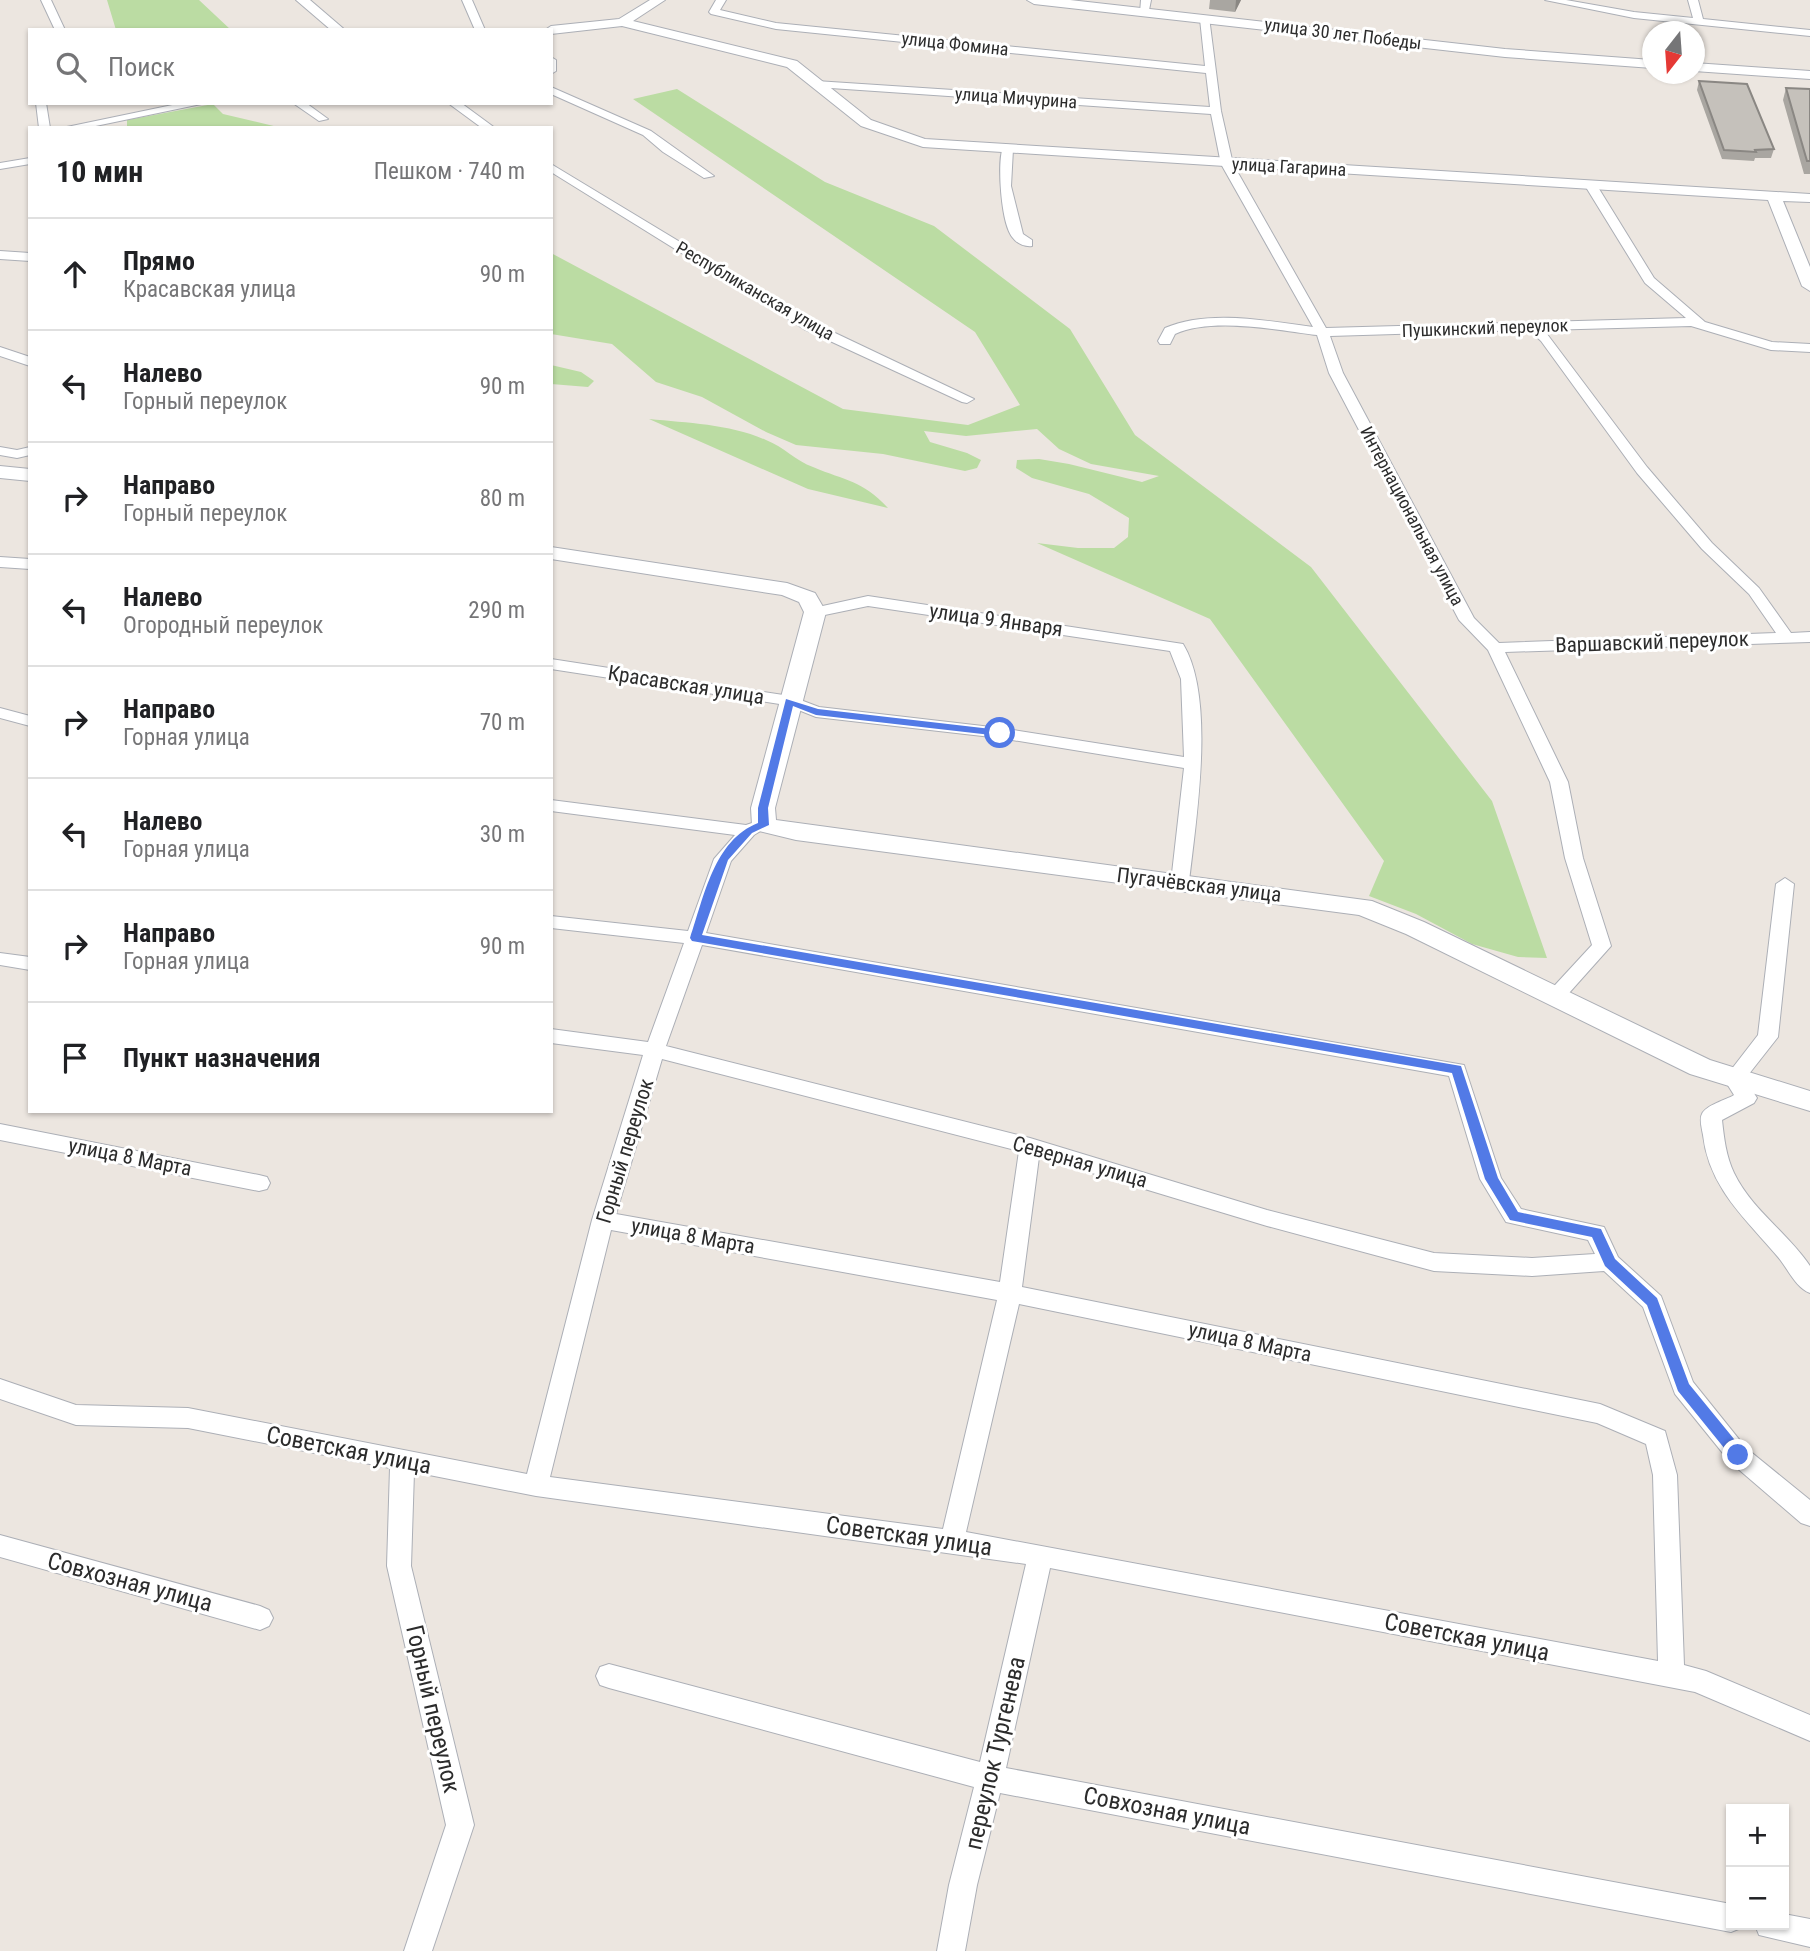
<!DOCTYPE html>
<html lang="ru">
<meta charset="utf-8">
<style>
body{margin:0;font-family:"Roboto Condensed",sans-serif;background:#f2f2f2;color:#202124}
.controls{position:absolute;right:21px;bottom:21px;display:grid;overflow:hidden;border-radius:0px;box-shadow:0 2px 5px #0004}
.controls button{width:63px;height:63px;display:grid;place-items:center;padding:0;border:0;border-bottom:2px solid #e0e0e0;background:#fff;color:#202124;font:35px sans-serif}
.compass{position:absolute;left:1642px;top:21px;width:63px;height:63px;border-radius:50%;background:#fff;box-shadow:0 2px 5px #0004;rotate:197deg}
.stop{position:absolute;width:21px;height:21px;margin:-16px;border:5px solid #527ae6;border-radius:50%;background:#fff}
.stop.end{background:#527ae6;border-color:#fff;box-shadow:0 2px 7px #0008}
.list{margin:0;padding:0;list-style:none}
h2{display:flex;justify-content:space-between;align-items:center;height:91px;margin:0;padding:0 28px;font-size:30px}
h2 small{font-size:23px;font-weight:400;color:#757577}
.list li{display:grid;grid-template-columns:46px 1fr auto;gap:21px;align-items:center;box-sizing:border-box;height:112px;padding:0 28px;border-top:2px solid #e0e0e0}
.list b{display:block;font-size:26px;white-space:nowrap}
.list p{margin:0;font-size:23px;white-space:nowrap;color:#757577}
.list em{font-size:23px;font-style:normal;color:#757577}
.icon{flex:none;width:38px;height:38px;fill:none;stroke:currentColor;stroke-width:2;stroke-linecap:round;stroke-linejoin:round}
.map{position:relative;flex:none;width:1810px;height:1951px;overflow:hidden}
.search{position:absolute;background:#fff;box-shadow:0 2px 5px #0004;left:28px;top:28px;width:525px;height:77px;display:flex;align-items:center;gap:18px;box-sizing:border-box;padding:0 24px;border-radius:0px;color:#757577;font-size:26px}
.panel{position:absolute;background:#fff;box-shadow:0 2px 5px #0004;left:28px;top:126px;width:525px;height:987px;border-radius:0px}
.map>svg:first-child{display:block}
.green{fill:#bbdca3}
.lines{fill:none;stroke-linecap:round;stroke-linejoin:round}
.minor-casing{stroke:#acafb6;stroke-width:2}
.tertiary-casing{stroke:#acafb6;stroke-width:2}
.secondary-casing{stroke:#acafb6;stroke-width:2}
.minor{fill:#fff;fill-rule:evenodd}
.tertiary{fill:#fff;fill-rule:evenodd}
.secondary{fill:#fff;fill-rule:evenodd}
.wall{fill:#a9a6a1}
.shaded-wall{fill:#8a8783}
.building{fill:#c5c1bb;stroke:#8a8783;stroke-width:2}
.route{fill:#527ae6}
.labels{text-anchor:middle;stroke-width:6;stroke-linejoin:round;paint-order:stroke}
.far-street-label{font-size:18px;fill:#2c2c2c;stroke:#fff}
.street-label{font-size:21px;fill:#2c2c2c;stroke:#fff}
.near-street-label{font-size:24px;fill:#2c2c2c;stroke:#fff}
</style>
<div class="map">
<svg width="1810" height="1951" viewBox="0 0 1810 1951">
<rect width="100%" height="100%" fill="#ece6e0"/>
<path class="green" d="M107,0H199L231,30H116Z
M677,89L825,182L934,226L1070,329L1135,435L1311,567L1492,801L1547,958L1518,957L1472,944L1416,914L1369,896L1384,861L1210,619L1037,543L1078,548H1114L1128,537L1129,518L1089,494L1032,478L1016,468L1017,460L1039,459L1069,464L1142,482L1159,476L1091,464L1059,449L1037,429L966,436L924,431L930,442L967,453L981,460L977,468L965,471L883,454L796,445L766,432L702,397L656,382L612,344L551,334V253L843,409L968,425L1020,405L975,332L633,99Z
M213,104L223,114L282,128H127V120Z
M551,365L581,372L594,381L588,387L551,384Z
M649,419C688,423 730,424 766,440C784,447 796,461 813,467C846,481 862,480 888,508L808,489Z"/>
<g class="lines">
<g class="minor-casing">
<path id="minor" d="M41,0H51L65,30H55Z
M462,0H472L485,30H475Z
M716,0H726L720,10L776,23L1205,66L1200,19L1209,17L1221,111L1233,164L1326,328L1686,318L1645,283L1584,184L1590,181L1596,184L1654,278L1705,322L1772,342L1810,344V352L1771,350L1691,326L1544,330L1647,467L1712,543L1759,588L1791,633L1810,632V642L1505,652L1568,782L1583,858L1611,946L1561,1002H1547L1544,997L1592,945L1565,858L1550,782L1488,650L1459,620L1329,373L1317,335C1277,330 1212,317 1175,334L1170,344H1160L1158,341L1165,328C1209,309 1267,321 1313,327L1221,164L1211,114L816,87L811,84L816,81L1210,107L1206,73L776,29L711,14L709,12ZM1529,330L1541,341L1637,473L1702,549L1749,594L1776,633L1499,643L1474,618L1343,373L1330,336Z
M1141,0H1151L1148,15L1140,13Z
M1545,0H1566L1634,12L1693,18L1688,0H1698L1703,19L1810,30V36L1634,18Z
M551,57L556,60V71L551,74Z
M551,87L651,131L714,176L704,178L663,152L643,135L551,94Z
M36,103H46L50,128H39Z
M182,103H206L86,128H62Z
M293,103H306L328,119L319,121Z
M448,103H461L495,128H482Z
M1003,147L1013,149L1011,186L1023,234L1032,240V246C1026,247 1017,244 1013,238C1001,225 997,163 1003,147Z
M30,158V164L0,169V163Z
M551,164L814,323L974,399L967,403L962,402L804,329L551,172Z
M0,251L30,253V261L0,259Z
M0,347L30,357V366L0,356Z
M0,447L17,450L30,447V455L17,458L0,455Z
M0,557L30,559V569L0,567Z
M868,596L1183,644C1216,698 1196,819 1189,882L1186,886L1180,888L1171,882L1184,768L1000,738L816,717L786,705L551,669V659L790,696L819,707L1000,728L1184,757L1181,679L1170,651L868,606L815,617L807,612L809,609Z
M0,708L30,716V726L0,718Z
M551,800L746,825L758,821L764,823L767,827L754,835L731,861L706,933L1464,1065L1501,1178L1521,1209L1604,1227L1618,1257L1661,1296L1693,1382L1746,1448L1810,1500V1526L1801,1523L1730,1462L1675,1394L1643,1307L1604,1271L1532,1276L1434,1271L1267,1226L1039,1157L1022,1287L1600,1404L1665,1431L1677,1475L1684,1665L1706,1671L1810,1715V1741L1695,1692L1050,1568L1006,1768L1731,1904V1925H1742L1741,1928L1731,1932L1000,1793L977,1885L965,1951H937L949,1885L974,1787L609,1688L600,1685L596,1676L600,1667L609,1664L980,1762L1026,1564L536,1496L414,1472L411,1566L474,1825L432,1951H404L446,1825L387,1566L390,1468L188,1428L76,1425L0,1399V1379L76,1405L188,1408L527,1474L592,1220L643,1055L551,1043V1029L648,1042L684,943L551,928V916L688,931L714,859L735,835L551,811ZM702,945L1449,1076L1480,1179L1506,1222L1588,1240L1595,1254L1532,1258L1434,1253L1267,1210L1030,1138L666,1046ZM662,1059L1019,1151L1000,1282L616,1214ZM611,1230L997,1300L943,1529L550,1477ZM1019,1304L1597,1423L1646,1444L1653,1475L1658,1661L966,1532Z
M1785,878L1794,884L1778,1037L1745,1079L1757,1098L1754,1103L1722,1120C1724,1138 1726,1156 1734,1173C1751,1209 1788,1233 1810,1266V1293C1796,1288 1788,1269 1778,1257C1746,1219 1709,1188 1703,1135C1702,1129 1699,1119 1702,1114C1706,1105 1726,1100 1734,1095L1724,1079L1758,1035L1776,884Z
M0,953L30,957V970L0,965Z
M0,1124L259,1175L267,1177L270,1183L267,1189L259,1191L0,1140Z
M0,1535L260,1606L269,1610L273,1618L269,1626L260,1630L0,1557Z
M1784,1914L1810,1919V1947L1759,1935L1755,1925H1784Z"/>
</g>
<g class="tertiary-casing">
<path id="tertiary" d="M296,0H310L345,30H331Z
M650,0H665L633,21L797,61L871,120L925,139L1810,194V202L1783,201L1810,267V291L1802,286L1768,200L923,147L861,126L787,67L622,26L551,34V30H545L551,26L619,19Z"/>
</g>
<g class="secondary-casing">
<path id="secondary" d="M1027,0H1070L1505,49L1652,60V68L1505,57L1034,4Z
M1694,63L1810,71V79L1694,71Z
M0,466L30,469V481L0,478Z
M551,547L787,583L815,593L826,612L775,808L776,820L1372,901L1424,922L1710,1060L1810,1091V1111L1690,1074L1406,934L1359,915L796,840L755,830L752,825L751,808L804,612L799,602L782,595L551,559Z"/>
</g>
<use href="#minor" class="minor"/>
<use href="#tertiary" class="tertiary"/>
<use href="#secondary" class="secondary"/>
</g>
<path class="wall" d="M1210,0H1241L1235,12L1209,9Z
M1699,81L1774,149L1771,158H1755L1754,161L1722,159L1697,90Z
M1786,88L1810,89V174H1804L1783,100Z"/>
<path class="shaded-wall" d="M1236,0H1241L1235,12Z"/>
<path class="building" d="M1699,81L1747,84L1774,149L1755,150L1756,152L1724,150Z
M1786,88L1810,89V161H1807Z"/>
<path class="route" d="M786,699L818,709L1000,730L1005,733L1000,736L816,715L793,706L768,808L769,825L752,833L728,860L702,935L1461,1066L1498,1178L1518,1212L1601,1229L1615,1259L1657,1298L1689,1384L1743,1450V1459H1733L1678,1391L1647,1305L1605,1266L1592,1237L1510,1220L1485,1179L1452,1073L692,941L690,938C704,897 714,840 758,823V808Z"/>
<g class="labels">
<g class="far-street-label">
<text transform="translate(1343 34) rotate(7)" y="6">улица 30 лет Победы</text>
<text transform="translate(955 44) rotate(6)" y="6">улица Фомина</text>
<text transform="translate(1016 98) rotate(4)" y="6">улица Мичурина</text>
<text transform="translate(1289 167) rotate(3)" y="6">улица Гагарина</text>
<text transform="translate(755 291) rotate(30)" y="6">Республиканская улица</text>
<text transform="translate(1485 328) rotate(-2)" y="6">Пушкинский переулок</text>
<text transform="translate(1412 516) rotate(62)" y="6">Интернациональная улица</text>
</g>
<g class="street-label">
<text transform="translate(996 620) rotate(8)" y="7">улица 9 Января</text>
<text transform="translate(1652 642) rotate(-2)" y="7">Варшавский переулок</text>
<text transform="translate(686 685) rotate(9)" y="7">Красавская улица</text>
<text transform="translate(1199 885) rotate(7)" y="7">Пугачёвская улица</text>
<text transform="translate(625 1151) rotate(-73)" y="7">Горный переулок</text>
<text transform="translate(130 1157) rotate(11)" y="7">улица 8 Марта</text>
<text transform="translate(1080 1162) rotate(16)" y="7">Северная улица</text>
<text transform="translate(693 1236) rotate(10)" y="7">улица 8 Марта</text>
<text transform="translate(1250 1342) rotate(12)" y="7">улица 8 Марта</text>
</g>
<g class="near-street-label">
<text transform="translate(349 1450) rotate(11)" y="8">Советская улица</text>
<text transform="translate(909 1536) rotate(8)" y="8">Советская улица</text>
<text transform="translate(130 1582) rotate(15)" y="8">Совхозная улица</text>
<text transform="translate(1467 1637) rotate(11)" y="8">Советская улица</text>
<text transform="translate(433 1709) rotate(77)" y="8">Горный переулок</text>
<text transform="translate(995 1753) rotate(-77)" y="8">переулок Тургенева</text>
<text transform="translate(1167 1811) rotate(11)" y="8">Совхозная улица</text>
</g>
</g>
</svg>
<div class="controls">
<button>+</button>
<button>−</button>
</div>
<svg class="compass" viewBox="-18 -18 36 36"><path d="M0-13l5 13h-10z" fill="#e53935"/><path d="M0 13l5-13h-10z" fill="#757577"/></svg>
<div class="stop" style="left:1000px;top:733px"></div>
<div class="stop end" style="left:1738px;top:1455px"></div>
<div class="search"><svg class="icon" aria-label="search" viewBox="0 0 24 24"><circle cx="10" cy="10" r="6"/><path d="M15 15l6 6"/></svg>Поиск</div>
<section class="panel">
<h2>10 мин<small>Пешком · 740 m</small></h2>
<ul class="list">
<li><svg class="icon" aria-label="ahead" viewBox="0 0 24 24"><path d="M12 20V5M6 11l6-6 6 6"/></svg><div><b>Прямо</b><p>Красавская улица</p></div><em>90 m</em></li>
<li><svg class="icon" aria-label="left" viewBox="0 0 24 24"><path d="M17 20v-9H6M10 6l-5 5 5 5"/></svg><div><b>Налево</b><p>Горный переулок</p></div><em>90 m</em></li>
<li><svg class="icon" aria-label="right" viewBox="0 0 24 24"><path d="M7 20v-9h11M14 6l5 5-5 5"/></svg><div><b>Направо</b><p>Горный переулок</p></div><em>80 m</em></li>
<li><svg class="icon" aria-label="left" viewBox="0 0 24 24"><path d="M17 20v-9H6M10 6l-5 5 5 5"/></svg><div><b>Налево</b><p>Огородный переулок</p></div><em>290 m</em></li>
<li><svg class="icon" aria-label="right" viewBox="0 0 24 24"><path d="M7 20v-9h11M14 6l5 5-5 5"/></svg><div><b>Направо</b><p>Горная улица</p></div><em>70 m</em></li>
<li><svg class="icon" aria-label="left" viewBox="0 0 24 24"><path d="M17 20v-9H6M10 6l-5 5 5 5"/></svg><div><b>Налево</b><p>Горная улица</p></div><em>30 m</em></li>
<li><svg class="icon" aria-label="right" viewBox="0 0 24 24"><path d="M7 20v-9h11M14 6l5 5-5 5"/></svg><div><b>Направо</b><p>Горная улица</p></div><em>90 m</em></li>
<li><svg class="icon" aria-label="arrive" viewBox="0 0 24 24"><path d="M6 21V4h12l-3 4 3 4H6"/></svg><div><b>Пункт назначения</b></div></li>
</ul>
</section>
</div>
